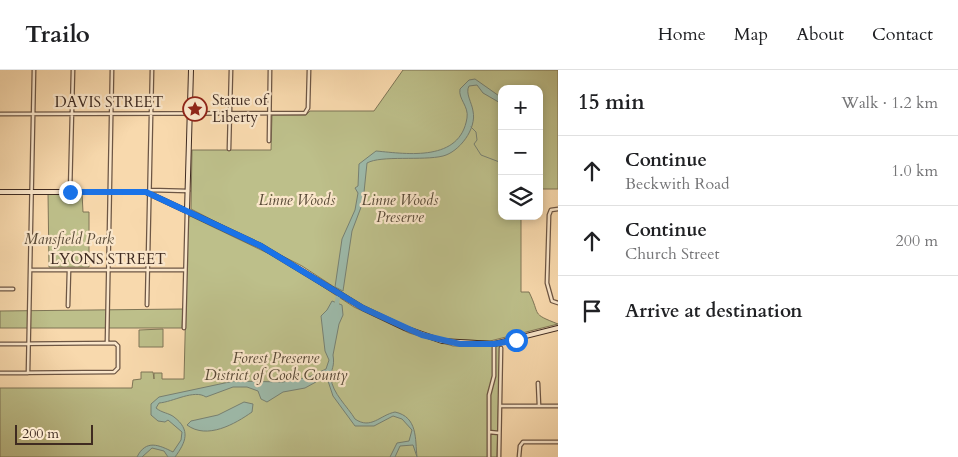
<!DOCTYPE html>
<meta charset="utf-8">
<style>
body{margin:0;font-family:Cardo,serif;background:#f6f6f6;color:#202124}
.controls{position:absolute;right:15px;top:15px;display:grid;overflow:hidden;border-radius:10px;box-shadow:0 2px 8px #0003}
.controls button{width:45px;height:45px;display:grid;place-items:center;padding:0;border:0;border-bottom:1px solid #e0e0e0;background:#fff;color:#202124;font:25px sans-serif}
.scale{position:absolute;left:15px;bottom:12px;width:78px;box-sizing:border-box;padding-left:5px;border:2px solid #3f2b21;border-top:0;font-size:14px;line-height:18px;white-space:nowrap;color:#3f2b21;-webkit-text-stroke:4px #fae6ca;paint-order:stroke}
.stop{position:absolute;width:15px;height:15px;margin:-11px;border:4px solid #1a73e8;border-radius:50%;background:#fff}
.stop.end{background:#1a73e8;border-color:#fff;box-shadow:0 1px 5px #0008}
.list{margin:0;padding:0;list-style:none}
h2{display:flex;justify-content:space-between;align-items:center;height:65px;margin:0;padding:0 20px;font-size:21px}
h2 small{font-size:16px;font-weight:400;color:#757577}
.list li{display:grid;grid-template-columns:32px 1fr auto;gap:15px;align-items:center;box-sizing:border-box;height:70px;padding:0 20px;border-top:1px solid #e0e0e0}
.list b{display:block;font-size:19px;white-space:nowrap}
.list p{margin:0;font-size:16px;white-space:nowrap;color:#757577}
.list em{font-size:16px;font-style:normal;color:#757577}
.icon{flex:none;width:28px;height:28px;fill:none;stroke:currentColor;stroke-width:2;stroke-linecap:round;stroke-linejoin:round}
.map{position:relative;flex:none;width:558px;height:387px;overflow:hidden}
header{display:flex;align-items:center;gap:30px;box-sizing:border-box;height:70px;padding:0 25px;background:#fff;border-bottom:1px solid #e0e0e0}
header strong{font-size:24px}
nav{display:flex;gap:28px;margin-inline-start:auto;font-size:18px}
main{display:flex}
aside{flex:1;background:#fff}
.map>svg:first-child{display:block}
.green{fill:#bdbf8a;stroke:#7e7556}
.water{fill:#9dbaaa;stroke:#778173}
.lines{fill:none;stroke-linecap:round;stroke-linejoin:round}
.stream{stroke:#778173;stroke-width:1}
.river{stroke:#9dbaaa;stroke-width:4.5}
.street-casing{stroke:#6d5644;stroke-width:5}
.secondary-casing{stroke:#3f2b21;stroke-width:6}
.street{stroke:#fae6ca;stroke-width:2.5}
.secondary{stroke:#fae6ca;stroke-width:4}
.route{stroke:#1a73e8;stroke-width:6}
.labels{text-anchor:middle;stroke-width:4.5;stroke-linejoin:round;paint-order:stroke}
.poi-label{font-size:15px;fill:#3f2b21;stroke:#fae6ca;text-anchor:start}
.street-label{font-size:15px;fill:#3f2b21;stroke:#fae6ca}
.park-label{font-size:15px;font-style:italic;fill:#584936;stroke:#fae6ca}
</style>
<header>
<strong>Trailo</strong>
<nav><a>Home</a><a>Map</a><a>About</a><a>Contact</a></nav>
</header>
<main>
<div class="map">
<svg width="558" height="387" viewBox="0 0 558 387">
<rect width="100%" height="100%" fill="#f8d9ad"/>
<filter id="stains"><feTurbulence type="fractalNoise" baseFrequency=".004" numOctaves="4"/><feColorMatrix values="0 0 0 0 .2 0 0 0 0 .09 0 0 0 0 .02 0 0 0 .5 -.17"/></filter>
<radialGradient id="worn" r=".72"><stop offset=".6" stop-color="#630" stop-opacity="0"/><stop offset="1" stop-color="#630" stop-opacity=".3"/></radialGradient>
<path class="green" d="M403,0H558V119H539V19H502V146H521V222H529C541,246 530,243 558,254L490,271L441,269L415,260L365,237L302,196L191,139L192,80H271L272,45H306L310,41H374Z
M48,123H82L83,142H89V197H49Z
M190,146L282,190L354,237L409,263L453,276H500L497,387H0V318H132L133,310L141,309V302H153L154,309V303H162V309H184L188,149Z
M183,239L182,258H0V241Z
M163,259V277H139V260Z"/>
<path class="water" d="M475,9L502,28V34L483,23L477,15L469,16C465,23 472,33 473,41C477,59 459,82 443,86C423,91 381,85 367,93L363,132L352,161L343,221L335,217L342,169L355,140L358,123L355,118L358,116L359,94L376,81C408,84 460,92 467,48C469,36 458,29 460,19L469,10Z
M332,231L342,235L343,245L339,254L333,285C335,297 331,298 331,308C332,323 348,337 355,349C371,360 380,345 395,342C418,347 415,369 417,387L413,375L400,376L395,387H390L397,373L409,371L412,360L402,349L393,346L374,356H355L333,326L327,308L325,307L305,318L283,322L267,332L261,329L258,321L247,317H233L206,327C194,319 173,332 159,333L156,338C162,343 169,343 174,347C191,360 186,372 175,387H168L164,381L152,378L142,387H137C146,369 159,375 173,382L181,370L182,362L168,350L165,352L158,351L151,345V334L159,327L234,311L283,312L309,307L326,299L329,290L325,281L321,246L327,240Z
M244,332L253,334L252,342C235,354 207,370 187,355L191,351L218,345Z"/>
<g class="lines">
<path class="stream" d="M471,57L476,62L477,70L474,74L481,85L502,93"/>
<path class="river" d="M336,238L338,227"/>
<g class="street-casing">
<path id="street" d="M0,44L305,43L308,38L309,0
M269,71L270,0
M229,79L231,0
M150,120L188,121
M70,122L73,0
M558,139L551,140L549,145L547,213L552,231L558,233
M30,200H185
M0,219H13
M147,235L152,0
M68,236L69,200
M184,258L187,141
M107,273L112,0
M0,274L115,273L118,276V298L114,302L0,303
M28,303L34,0
M538,313L539,336
M500,336H558
M489,362L499,363
M489,387V325L494,306V274
M499,387L501,278
M519,387L520,376L523,372H558"/>
</g>
<g class="secondary-casing">
<path id="secondary" d="M0,122H146L261,176L363,238L405,258L442,271L494,274L558,258
M187,141L191,0"/>
</g>
<use href="#street" class="street"/>
<use href="#secondary" class="secondary"/>
</g>
<g class="lines">
<path class="route" d="M70,122H146L261,176L363,238L422,265L460,274H494L516,270"/>
</g>
<defs>
<g id="sight-ring" transform="scale(1.25)"><circle r="9.5" fill="#fae6ca" stroke="#8f2418" stroke-width="1.5"/><path d="M0-6L1.8-2.2L6-1.7L2.9 1.2L3.7 5.4L0 3.3L-3.7 5.4L-2.9 1.2L-6-1.7L-1.8-2.2Z" fill="#8f2418"/></g>
</defs>
<g fill-rule="evenodd">
<use href="#sight-ring" x="195" y="39"/>
</g>
<g class="labels">
<g class="poi-label">
<text x="212" y="35">Statue of<tspan x="212" dy="17">Liberty</tspan></text>
</g>
<g class="street-label">
<text x="109" y="37">DAVIS STREET</text>
<text x="108" y="194">LYONS STREET</text>
</g>
<g class="park-label">
<text x="297" y="135">Linne Woods</text>
<text x="400" y="135">Linne Woods<tspan x="400" dy="17">Preserve</tspan></text>
<text x="69" y="174">Mansfield Park</text>
<text x="276" y="293">Forest Preserve<tspan x="276" dy="17">District of Cook County</tspan></text>
</g>
</g>
<rect width="100%" height="100%" filter="url(#stains)"/>
<rect width="100%" height="100%" fill="url(#worn)"/>
</svg>
<div class="controls">
<button>+</button>
<button>−</button>
<button><svg class="icon" aria-label="layers" viewBox="0 0 24 24"><path d="M12 4l9 5-9 5-9-5zM3 14l9 5 9-5"/></svg></button>
</div>
<div class="scale">200 m</div>
<div class="stop" style="left:516px;top:270px"></div>
<div class="stop end" style="left:70px;top:122px"></div>
</div>
<aside>
<h2>15 min<small>Walk · 1.2 km</small></h2>
<ul class="list">
<li><svg class="icon" aria-label="ahead" viewBox="0 0 24 24"><path d="M12 20V5M6 11l6-6 6 6"/></svg><div><b>Continue</b><p>Beckwith Road</p></div><em>1.0 km</em></li>
<li><svg class="icon" aria-label="ahead" viewBox="0 0 24 24"><path d="M12 20V5M6 11l6-6 6 6"/></svg><div><b>Continue</b><p>Church Street</p></div><em>200 m</em></li>
<li><svg class="icon" aria-label="arrive" viewBox="0 0 24 24"><path d="M6 21V4h12l-3 4 3 4H6"/></svg><div><b>Arrive at destination</b></div></li>
</ul>
</aside>
</main>
